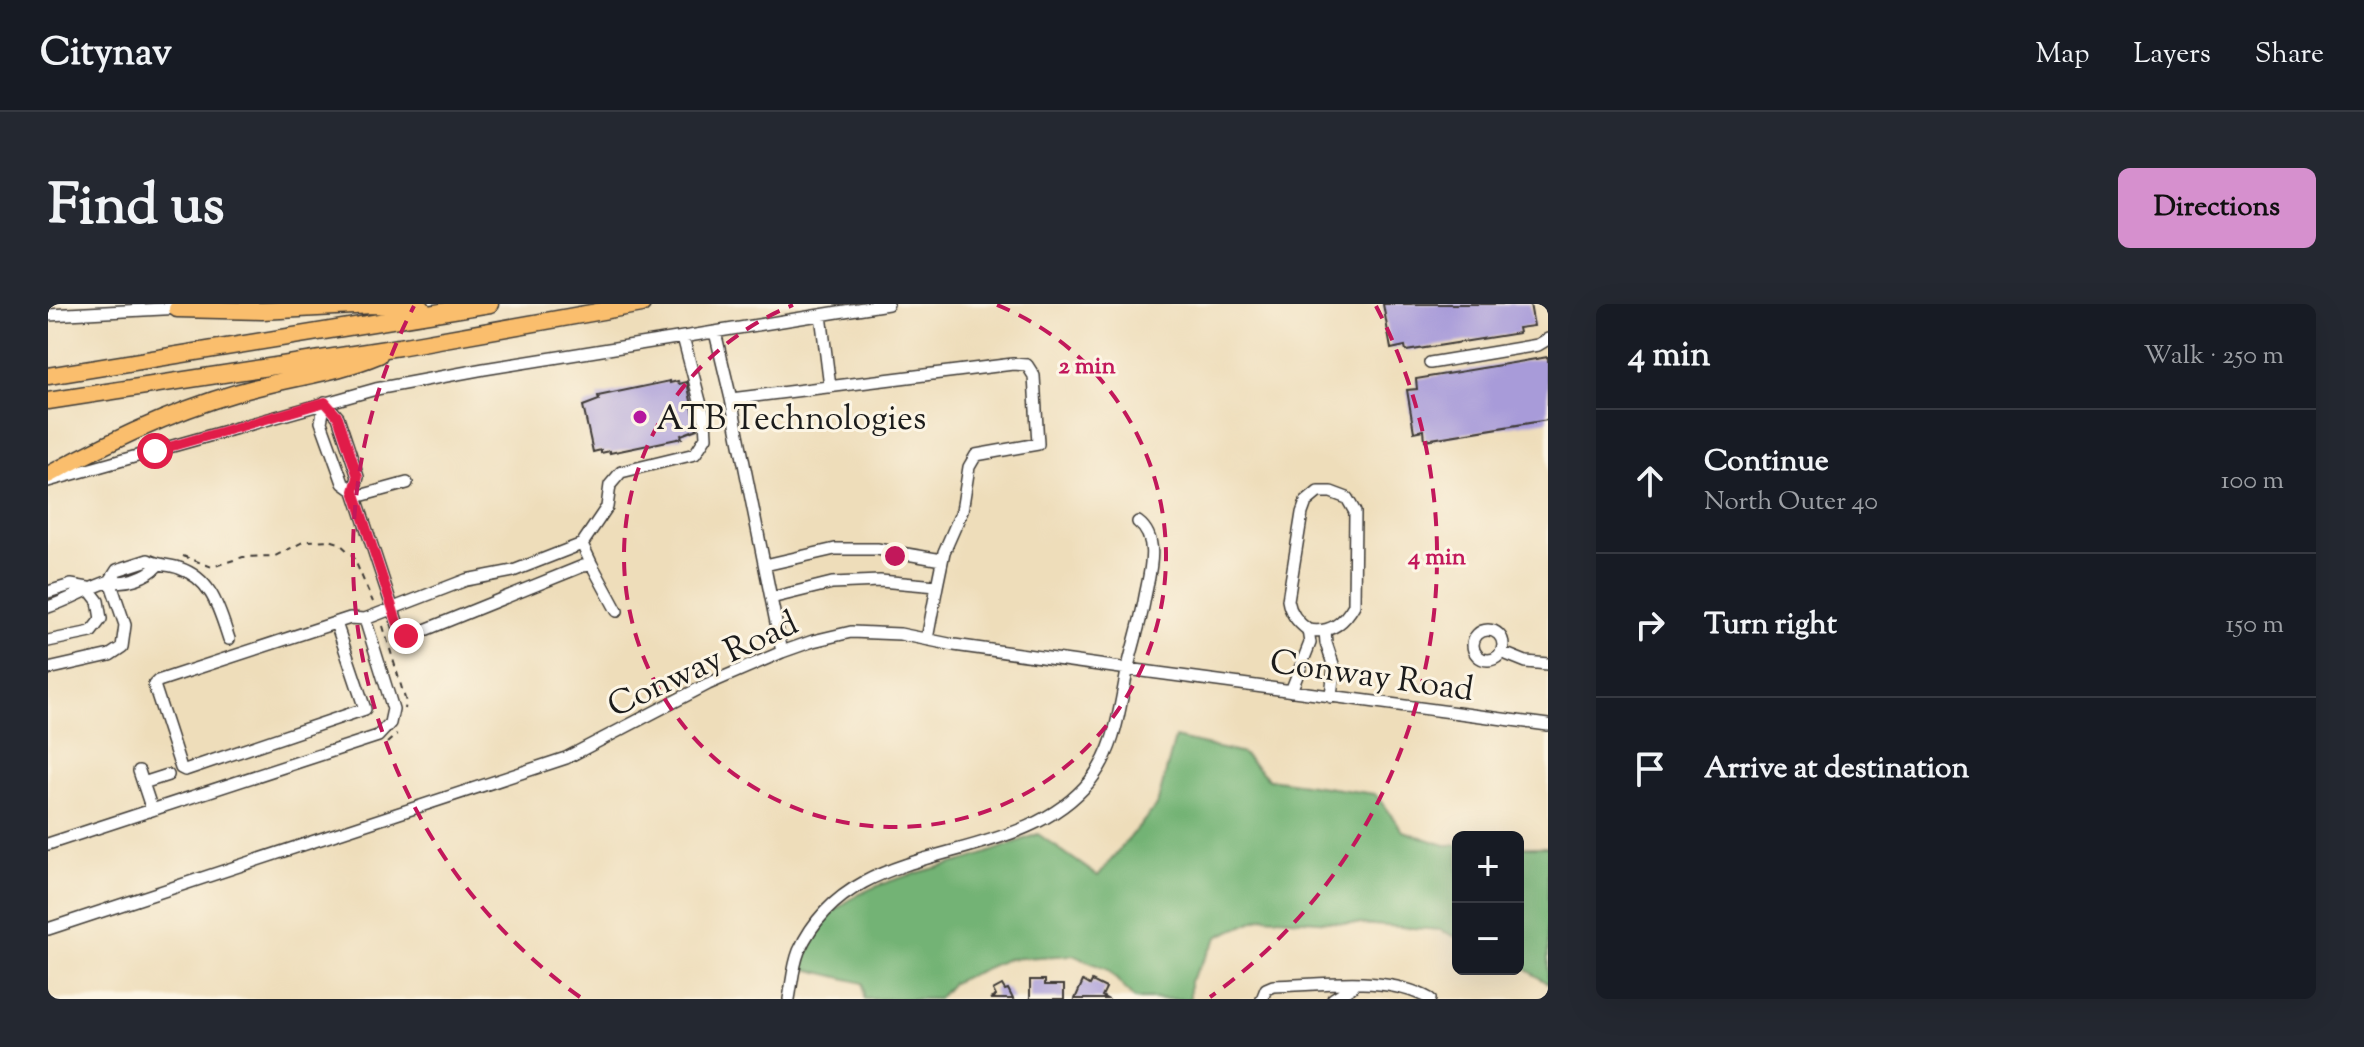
<!DOCTYPE html>
<meta charset="utf-8">
<style>
body{margin:0;font-family:"Sorts Mill Goudy",serif;background:#242831;color:#f1f3f6}
.controls{position:absolute;right:24px;bottom:24px;display:grid;overflow:hidden;border-radius:12px;box-shadow:0 8px 32px #0002}
.controls button{width:72px;height:72px;display:grid;place-items:center;padding:0;border:0;border-bottom:2px solid #363941;background:#171b24;color:#f1f3f6;font:40px sans-serif}
.stop{position:absolute;width:24px;height:24px;margin:-18px;border:6px solid #e11d48;border-radius:50%;background:#fff}
.stop.end{background:#e11d48;border-color:#fff;box-shadow:0 2px 8px #0008}
.list{margin:0;padding:0;list-style:none}
h2{display:flex;justify-content:space-between;align-items:center;height:104px;margin:0;padding:0 32px;font-size:34px}
h2 small{font-size:26px;font-weight:400;color:#9ea1a6}
.list li{display:grid;grid-template-columns:52px 1fr auto;gap:24px;align-items:center;box-sizing:border-box;height:144px;padding:0 32px;border-top:2px solid #363941}
.list b{display:block;font-size:30px;white-space:nowrap}
.list p{margin:0;font-size:26px;white-space:nowrap;color:#9ea1a6}
.list em{font-size:26px;font-style:normal;color:#9ea1a6}
.icon{flex:none;width:44px;height:44px;fill:none;stroke:currentColor;stroke-width:2;stroke-linecap:round;stroke-linejoin:round}
.map{position:relative;flex:none;width:1500px;height:695px;overflow:hidden;border-radius:12px}
header{display:flex;align-items:center;gap:48px;box-sizing:border-box;height:112px;padding:0 40px;background:#171b24;border-bottom:2px solid #363941}
header strong{font-size:38px}
nav{display:flex;gap:44px;margin-inline-start:auto;font-size:28px}
.intro{display:flex;align-items:center;justify-content:space-between;box-sizing:border-box;height:192px;padding:0 48px}
h1{margin:0;font-size:56px}
.button{padding:20px 36px;border-radius:12px;background:#d690ce;color:#111;font-size:28px;font-weight:700}
main{display:flex;gap:48px;padding:0 48px}
aside{flex:1;background:#171b24;border-radius:12px;box-shadow:0 8px 32px #0002}
.map>svg:first-child{display:block}
.forest{fill:#73b375;stroke:#486848;stroke-width:2}
.building{fill:#a89bd9}
.lines{fill:none;stroke-linecap:round;stroke-linejoin:round}
.minor-casing{stroke:#3c3934;stroke-width:14}
.highway-casing{stroke:#3c3934;stroke-width:19}
.path{stroke:#3c3934;stroke-width:2;stroke-dasharray:6 6;stroke-linecap:butt}
.minor{stroke:#fff;stroke-width:11}
.highway{stroke:#fabe6d;stroke-width:16}
.route{stroke:#e11d48;stroke-width:10}
.ring{fill:none;stroke:#c2185b;stroke-width:4;stroke-dasharray:14 10}
.poi-dot{fill:#b5179e;stroke:#fcf5e5;stroke-width:3}
.labels{text-anchor:middle;stroke-width:6;stroke-linejoin:round;paint-order:stroke}
.poi-label{font-size:34px;fill:#1c1c1c;stroke:#fcf5e5;text-anchor:start}
.street-label{font-size:34px;fill:#1c1c1c;stroke:#fcf5e5}
.centre{fill:#c2185b;stroke:#fcf5e5;stroke-width:4}
.ring-label{font-size:24px;text-anchor:middle;font-weight:bold;fill:#c2185b;stroke:#fcf5e5;stroke-width:6;stroke-linejoin:round;paint-order:stroke}
</style>
<header>
<strong>Citynav</strong>
<nav><a>Map</a><a>Layers</a><a>Share</a></nav>
</header>
<div class="intro"><h1>Find us</h1><a class="button">Directions</a></div>
<main>
<div class="map">
<svg width="1500" height="695" viewBox="0 0 1500 695">
<rect width="100%" height="100%" fill="#fcf5e5"/>
<filter id="ink" filterUnits="userSpaceOnUse"><feTurbulence type="fractalNoise" baseFrequency=".0125" numOctaves="2"/><feDisplacementMap in="SourceGraphic" scale="16" xChannelSelector="R" yChannelSelector="G"/><feConvolveMatrix kernelMatrix="1 2 1 2 8 2 1 2 1" color-interpolation-filters="sRGB"/></filter>
<filter id="wash" filterUnits="userSpaceOnUse"><feTurbulence type="fractalNoise" baseFrequency=".006" numOctaves="4" result="noise"/><feDisplacementMap in="SourceGraphic" scale="32" xChannelSelector="R" yChannelSelector="G"/><feGaussianBlur stdDeviation="1.8" result="paint"/><feColorMatrix in="noise" values="0 0 0 0 0 0 0 0 0 0 0 0 0 0 0 0 0 1.4 0 .05"/><feComposite in="paint" operator="in"/></filter>
<g filter="url(#wash)">
<rect width="100%" height="100%" fill="#eeddba"/>
<path class="forest" d="M1127,434L1195,450L1221,475L1327,490L1355,527L1397,541H1410V634L1393,626L1215,613L1171,632L1142,677V695H1086L1060,666L1025,651L959,655L904,679L890,695H816L815,679L754,664C758,652 762,640 768,629C796,582 866,570 914,557C940,550 965,539 990,530L1050,572L1109,501Z
M1470,543H1500V680L1470,660Z"/>
<g id="blocks">
<path class="building" d="M1335,0H1482L1486,22L1470,24L1471,29L1358,47L1357,42L1343,45Z
M1500,53V116L1377,136L1376,126L1366,128L1359,86L1369,85L1368,75Z
M622,77V79L630,77L631,80L639,78L649,125L633,131L634,134L562,149V147L553,149V146L545,148L535,102L551,96L550,92Z
M982,676H997V681H1016V695H982Z
M1035,677L1042,681L1044,677L1058,684L1054,692L1059,695H1027Z
M954,681L957,686L960,685L965,695H942L948,692L945,686Z"/>
</g>
</g>
<g filter="url(#ink)">
<use href="#blocks" fill-opacity="0" stroke="#3c3934" stroke-width="2"/>
<g class="lines">
<g class="minor-casing">
<path id="minor" d="M0,11L134,4
M773,11L782,83
M667,28L683,95
M1382,59L1490,41L1500,35
M277,98L290,113L310,173L306,187L295,179L273,118Z
M0,177L328,85L436,65L840,0
M306,187L353,330L358,332L372,328L535,262L544,261L569,307
M308,193L359,179
M534,240L559,203L562,181L573,168L647,150L658,133L657,116L635,33
M717,261L787,245H829L894,256
M109,262C99,273 78,280 62,277L69,266L100,256C111,262 120,260 131,264C164,275 171,305 181,335
M0,288L23,281L40,284L50,297L53,315L43,328L0,337
M723,294L683,95L965,60L979,61L986,72L990,140L928,151L921,163L914,207L896,248L889,282
M0,303C22,296 40,284 62,277L77,321L74,343L62,351L0,365
M288,319L317,405L137,466L133,464L106,381L110,377L302,314L317,315
M1277,326L1278,339L1286,363L1283,393
M1425 341a15 15 0 1 1 30 0a15 15 0 1 1-30 0Z
M734,348L723,294L784,279L832,277L889,282L879,335
M1453,348L1478,358L1500,360
M1243,387L1262,339L1260,326C1249,318 1242,309 1240,296L1254,209L1258,198L1270,188H1283L1299,194L1307,208L1306,301C1296,319 1282,330 1260,326
M91,467L104,506
M95,479L120,471
M0,540L330,432L342,419L345,405L317,315L418,276L465,267L534,240L544,261
M0,625L518,454L660,380L734,348L765,337L803,328L852,330L906,341L1080,365L1500,421
M741,695C744,679 745,662 751,647C805,526 966,570 1042,477C1069,443 1071,404 1080,363C1085,341 1092,320 1096,298C1100,273 1114,236 1090,218
M1214,695L1218,685L1225,682C1275,681 1338,670 1382,695
M1285,695L1304,683"/>
</g>
<g class="highway-casing">
<path id="highway" d="M129,5L214,7L325,1L374,4
M0,72L442,0
M0,97L351,43L594,0
M0,171C67,134 139,100 214,82C254,72 293,67 331,51"/>
</g>
<path class="path" d="M135,252L164,263L195,253L227,252L257,237L281,236L291,239L305,252L325,298
M335,322L358,398L357,405
M339,439L349,430"/>
<use href="#minor" class="minor"/>
<use href="#highway" class="highway"/>
</g>
</g>
<g class="lines" filter="url(#ink)">
<path class="route" d="M107,147L277,98L290,113L310,173L306,187L353,330L358,332"/>
</g>
<g class="ring">
<path d="M949 1A271 271 0 1 1 745 1"/>
<path d="M532 693A542 542 0 0 1 366 2M1328 2A542 542 0 0 1 1162 693"/>
</g>
<circle class="poi-dot" cx="592" cy="113" r="8"/>
<g class="labels">
<g class="poi-label">
<text x="608" y="125">ATB Technologies</text>
</g>
<g class="street-label">
<text transform="translate(654 359) rotate(-25)" y="12">Conway Road</text>
<text transform="translate(1324 370) rotate(8)" y="12">Conway Road</text>
</g>
</g>
<circle cx="847" cy="252" r="12" class="centre"/>
<g class="ring-label">
<text x="1039" y="69">2 min</text>
<text x="1389" y="260">4 min</text>
</g>
</svg>
<div class="controls">
<button>+</button>
<button>−</button>
</div>
<div class="stop" style="left:107px;top:147px"></div>
<div class="stop end" style="left:358px;top:332px"></div>
</div>
<aside>
<h2>4 min<small>Walk · 250 m</small></h2>
<ul class="list">
<li><svg class="icon" aria-label="ahead" viewBox="0 0 24 24"><path d="M12 20V5M6 11l6-6 6 6"/></svg><div><b>Continue</b><p>North Outer 40</p></div><em>100 m</em></li>
<li><svg class="icon" aria-label="right" viewBox="0 0 24 24"><path d="M7 20v-9h11M14 6l5 5-5 5"/></svg><div><b>Turn right</b></div><em>150 m</em></li>
<li><svg class="icon" aria-label="arrive" viewBox="0 0 24 24"><path d="M6 21V4h12l-3 4 3 4H6"/></svg><div><b>Arrive at destination</b></div></li>
</ul>
</aside>
</main>
